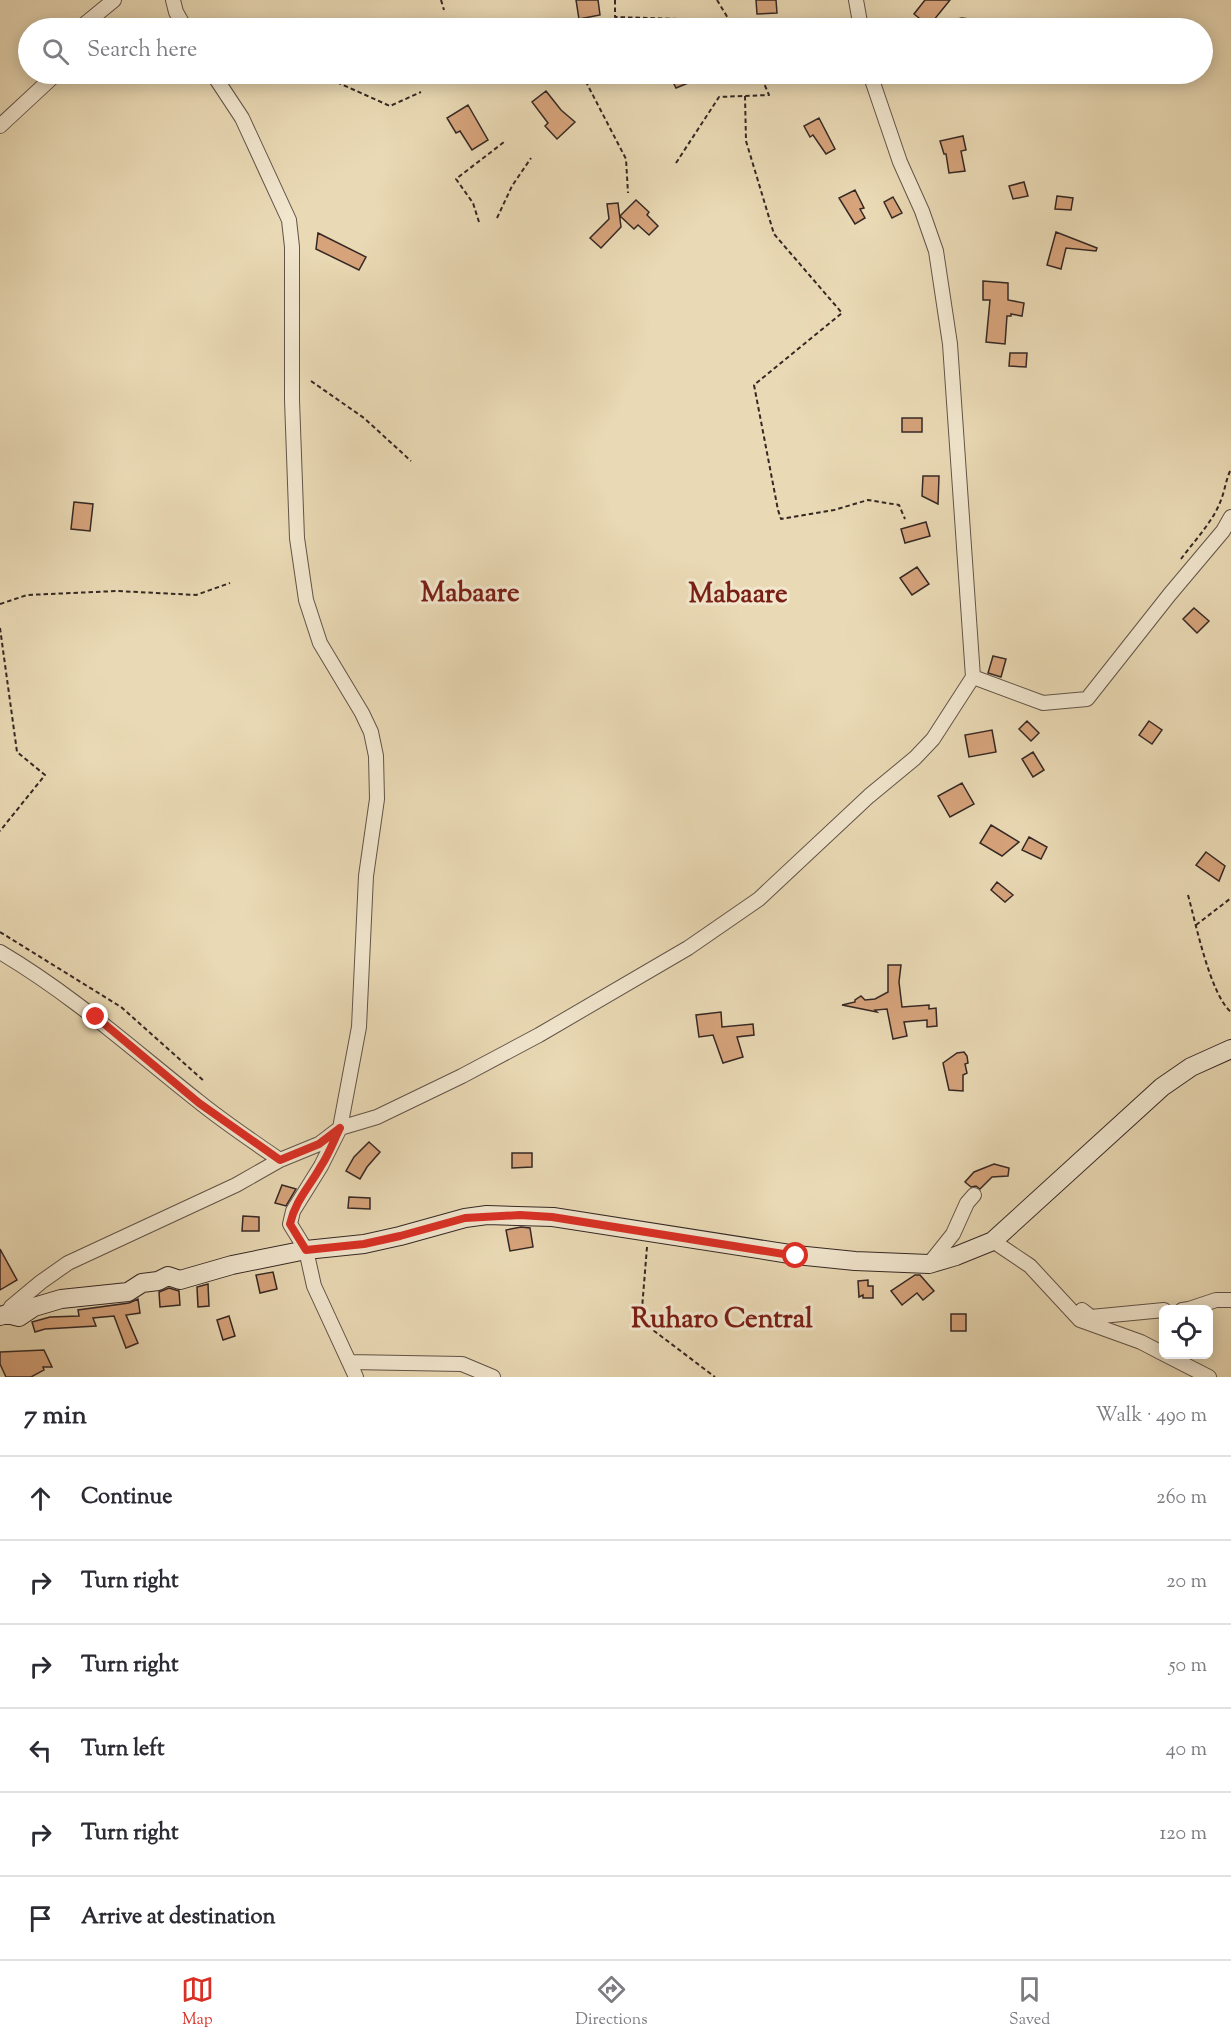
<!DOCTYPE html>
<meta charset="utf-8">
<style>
body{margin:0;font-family:"Sorts Mill Goudy",serif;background:#f2f2f3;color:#2b2b33}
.controls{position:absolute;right:18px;bottom:18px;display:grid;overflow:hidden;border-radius:9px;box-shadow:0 3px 15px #0003}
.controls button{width:54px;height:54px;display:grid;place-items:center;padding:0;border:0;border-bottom:2px solid #e1e1e2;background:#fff;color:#2b2b33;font:30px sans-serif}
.stop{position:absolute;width:18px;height:18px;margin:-14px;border:4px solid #d93025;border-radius:50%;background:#fff}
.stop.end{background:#d93025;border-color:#fff;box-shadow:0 2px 6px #0008}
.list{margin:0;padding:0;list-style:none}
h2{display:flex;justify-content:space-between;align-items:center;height:78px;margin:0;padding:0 24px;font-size:26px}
h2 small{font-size:20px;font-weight:400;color:#7c7c81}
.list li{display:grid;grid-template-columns:39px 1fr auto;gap:18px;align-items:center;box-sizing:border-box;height:84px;padding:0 24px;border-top:2px solid #e1e1e2}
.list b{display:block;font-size:22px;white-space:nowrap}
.list em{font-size:20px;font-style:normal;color:#7c7c81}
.icon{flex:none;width:33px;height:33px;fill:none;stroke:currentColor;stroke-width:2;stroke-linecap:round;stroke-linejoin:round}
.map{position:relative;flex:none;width:1231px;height:1377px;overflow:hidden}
.search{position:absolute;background:#fff;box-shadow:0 3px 15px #0003;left:18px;right:18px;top:18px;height:66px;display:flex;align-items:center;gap:15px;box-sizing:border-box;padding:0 21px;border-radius:33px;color:#7c7c81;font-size:22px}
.sheet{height:582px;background:#fff}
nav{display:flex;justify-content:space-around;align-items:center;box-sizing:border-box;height:84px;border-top:2px solid #e1e1e2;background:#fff;font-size:16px;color:#7c7c81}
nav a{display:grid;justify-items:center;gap:3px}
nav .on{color:#d93025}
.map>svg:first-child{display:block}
.building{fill:#d6a37b;stroke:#352824;stroke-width:1.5}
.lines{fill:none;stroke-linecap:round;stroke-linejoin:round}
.street-casing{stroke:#625448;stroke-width:16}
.secondary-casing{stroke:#352824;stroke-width:20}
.path{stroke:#352824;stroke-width:2;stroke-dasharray:4.5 3;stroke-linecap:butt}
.street{stroke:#f1e6ce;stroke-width:14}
.secondary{stroke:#f1e6ce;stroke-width:18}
.route{stroke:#d93025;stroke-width:8}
.labels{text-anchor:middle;stroke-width:6;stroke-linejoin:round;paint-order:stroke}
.quarter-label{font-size:27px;font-weight:bold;fill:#7a1f14;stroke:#f1e6ce}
</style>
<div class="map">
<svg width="1231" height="1377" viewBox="0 0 1231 1377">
<rect width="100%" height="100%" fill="#e9d9b4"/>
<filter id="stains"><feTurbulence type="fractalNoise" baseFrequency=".00333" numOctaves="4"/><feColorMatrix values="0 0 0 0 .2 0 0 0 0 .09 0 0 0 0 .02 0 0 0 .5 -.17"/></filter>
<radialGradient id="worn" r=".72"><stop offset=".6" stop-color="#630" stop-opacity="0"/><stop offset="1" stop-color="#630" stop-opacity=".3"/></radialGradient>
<path class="building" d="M576,0H598L600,15L579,19Z
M756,0H776L777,13L757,14Z
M925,0H950L929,26L914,14Z
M962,18L969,19L990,28H934L933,24Z
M669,74H684L688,83L676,88Z
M546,91L561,110L575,122L557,139L545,126L548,123L532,102Z
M468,105L488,140L472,150L460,131L456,133L447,118Z
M819,118L835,149L826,154L813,135L810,137L804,126Z
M963,136L966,150L961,151L965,171L949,173L946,154H944L940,141Z
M1024,182L1028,196L1013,199L1009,186Z
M855,190L864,208L860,209L865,218L855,224L839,198Z
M1057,196L1073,198L1071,210L1055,209Z
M893,197L902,213L892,218L884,202Z
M636,200L649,212L647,215L658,226L649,235L638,225L634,229L620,216Z
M618,203L621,227L601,248L590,238L609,219L607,204Z
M1056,232L1097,248L1096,251L1066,248L1061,269L1047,265Z
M318,233L366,257L359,270L316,249Z
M983,281L1008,283V300L1024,303L1022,316L1011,314V316H1007L1005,344L986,342L990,300H983Z
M1010,353H1027L1026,367L1009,366Z
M902,418H922V432H902Z
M923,476H939L938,504L922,496Z
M74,502L93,504L90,531L71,529Z
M926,522L930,536L905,543L901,529Z
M917,567L929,584L912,595L900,578Z
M1194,608L1209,621L1197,633L1183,619Z
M993,656L1006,659L1001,677L988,673Z
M1027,721L1039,733L1031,741L1019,729Z
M1149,721L1162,730L1152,744L1139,735Z
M992,730L996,752L969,757L965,735Z
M1033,752L1044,770L1033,777L1022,759Z
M962,783L974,804L950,817L938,796Z
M991,825L1019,842L1002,856L980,843Z
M1029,837L1047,847L1041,859L1022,850Z
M1206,852L1225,866L1219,881L1196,865Z
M997,882L1013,895L1005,902L991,890Z
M888,965H901L899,982L902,1007L929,1005V1009L936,1008L937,1026L927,1027V1020L904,1022L907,1036L893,1039L887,1009L875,1010L877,1012L842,1005L855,1002V1000L861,996L865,1000L875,999L888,992Z
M721,1012L722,1027L753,1024L754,1035L737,1037L743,1057L723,1063L713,1035L699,1037L696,1015Z
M964,1052L967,1056L968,1063L965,1064L967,1073L963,1075V1091L949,1090L943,1063L957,1053Z
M369,1142L380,1152L367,1167L360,1179L346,1171L354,1157Z
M512,1153H532V1167L512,1168Z
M994,1164L1009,1168L1008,1176L992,1177L980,1189L976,1186L971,1187L965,1182L974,1172Z
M282,1185L296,1189L286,1206L275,1203Z
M349,1197L370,1198V1209L348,1208Z
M243,1216L259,1217V1231H242Z
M521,1227L530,1228L533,1247L510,1251L506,1230Z
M0,1249L17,1280L0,1290Z
M273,1272L277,1289L260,1293L256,1275Z
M915,1275H920L934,1291L923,1300L917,1293L902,1305L891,1291Z
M868,1280V1286H873V1298H863V1295L859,1297L858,1281Z
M208,1284L209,1306L198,1307L197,1287Z
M169,1288L179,1291L180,1305L160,1307L159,1292Z
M138,1299L140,1313L126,1315L138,1343L126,1348L114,1316L93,1318L96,1326L45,1329L35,1332L32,1322L50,1317L79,1316L78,1310L129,1303Z
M951,1314H966V1331H951Z
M229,1316L235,1336L223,1340L217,1320Z
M44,1350L52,1367H43L44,1370L31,1377H6L0,1364V1352Z"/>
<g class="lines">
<g class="street-casing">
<path id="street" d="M173,0L176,12L185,28
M856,0L861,28
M80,28L114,0
M213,74L242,118L289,220L292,247V400L297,538L306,600L320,643L362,713L371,732L376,756L377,799L366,876L359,1027L340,1128L321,1166L293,1211L290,1224L306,1250L314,1286L356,1377
M0,126L56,74
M973,677L1043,703L1087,699L1170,594L1223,531L1231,517
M0,952C74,996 131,1048 198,1101C224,1122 252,1141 280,1160
M993,1241L1030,1266L1080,1320L1141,1342L1164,1354
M929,1264L953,1234L967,1203L974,1195
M1082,1310L1091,1317L1164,1310
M1182,1310L1189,1309L1216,1300H1231
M7,1314L11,1307L41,1282L68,1263L236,1185L280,1160L319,1144L340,1128L377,1117L462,1076L539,1035L688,948L759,899L869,796L915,758L933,739L973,677L950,344L936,251L922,211L900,162L870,74
M1164,1354L1209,1377
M349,1362L462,1364L493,1377"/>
</g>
<g class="secondary-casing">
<path id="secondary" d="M0,1316L7,1314L19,1317L34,1307L61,1299L128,1292L142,1283L158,1281L168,1276L180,1280L232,1265L306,1250L364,1244L400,1236L465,1218L487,1215L553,1217L796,1255L855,1261L929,1264L956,1256L993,1241L1162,1087L1191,1067L1231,1049"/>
</g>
<path class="path" d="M441,0L444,10
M615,0V17L681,19
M717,0L734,28
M585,74V80L626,159L628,193
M256,81L323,76L390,106L421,92
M745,96L746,141L774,234L842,313L754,385L778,510L781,519L834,510L868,500L899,505L905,519
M676,163L719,97L769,95L760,74
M497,218L512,186L531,158
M479,222L473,203L456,179L504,142
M311,381L364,418L411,461
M1181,559C1194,541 1213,522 1221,500C1225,490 1226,479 1231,469
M0,604L27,595L117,591L196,595L230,583
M0,628L17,752L45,775L0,831
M1188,895C1196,924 1210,994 1231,1012
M1196,925L1231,898
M0,932L121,1007L204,1081
M647,1247L641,1321L715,1377"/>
<use href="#street" class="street"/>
<use href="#secondary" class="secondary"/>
</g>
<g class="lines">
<path class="route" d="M96,1017L199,1103L280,1160L319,1144L340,1128C334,1140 329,1154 321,1166C310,1186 295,1201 290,1224L306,1250L364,1244L400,1236L465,1218L520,1215L552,1217L796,1256"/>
</g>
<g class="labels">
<g class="quarter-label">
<text x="470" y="601">Mabaare</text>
<text x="738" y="602">Mabaare</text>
<text x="722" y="1327">Ruharo Central</text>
</g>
</g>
<rect width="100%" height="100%" filter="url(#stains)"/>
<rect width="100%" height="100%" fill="url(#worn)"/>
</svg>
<div class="controls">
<button><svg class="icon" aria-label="locate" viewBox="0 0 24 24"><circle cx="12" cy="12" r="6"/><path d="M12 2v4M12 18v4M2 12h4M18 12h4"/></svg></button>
</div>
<div class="stop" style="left:796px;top:1256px"></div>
<div class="stop end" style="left:96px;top:1017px"></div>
<div class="search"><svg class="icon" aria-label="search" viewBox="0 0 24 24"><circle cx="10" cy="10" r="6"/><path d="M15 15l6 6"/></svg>Search here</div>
</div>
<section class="sheet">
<h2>7 min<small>Walk · 490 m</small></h2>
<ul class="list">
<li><svg class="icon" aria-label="ahead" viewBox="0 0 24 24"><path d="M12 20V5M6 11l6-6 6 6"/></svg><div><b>Continue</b></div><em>260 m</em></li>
<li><svg class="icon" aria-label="right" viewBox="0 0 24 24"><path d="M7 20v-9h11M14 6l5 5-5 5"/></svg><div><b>Turn right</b></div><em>20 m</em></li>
<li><svg class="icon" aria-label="right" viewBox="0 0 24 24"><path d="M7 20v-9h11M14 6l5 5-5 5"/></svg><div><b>Turn right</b></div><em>50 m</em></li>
<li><svg class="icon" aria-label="left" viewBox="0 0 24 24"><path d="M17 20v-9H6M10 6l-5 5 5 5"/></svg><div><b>Turn left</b></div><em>40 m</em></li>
<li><svg class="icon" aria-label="right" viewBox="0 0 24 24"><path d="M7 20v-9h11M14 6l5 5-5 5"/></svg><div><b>Turn right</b></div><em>120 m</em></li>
<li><svg class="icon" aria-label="arrive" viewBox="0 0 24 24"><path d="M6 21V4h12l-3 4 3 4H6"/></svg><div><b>Arrive at destination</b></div></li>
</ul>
</section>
<nav>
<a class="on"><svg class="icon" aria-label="map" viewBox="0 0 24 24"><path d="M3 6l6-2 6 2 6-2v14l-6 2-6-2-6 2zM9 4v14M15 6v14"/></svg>Map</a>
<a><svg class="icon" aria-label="directions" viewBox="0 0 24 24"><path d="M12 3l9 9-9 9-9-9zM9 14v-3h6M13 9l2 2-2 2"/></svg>Directions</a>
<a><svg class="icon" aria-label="saved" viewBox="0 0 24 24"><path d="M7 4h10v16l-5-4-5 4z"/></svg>Saved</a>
</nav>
